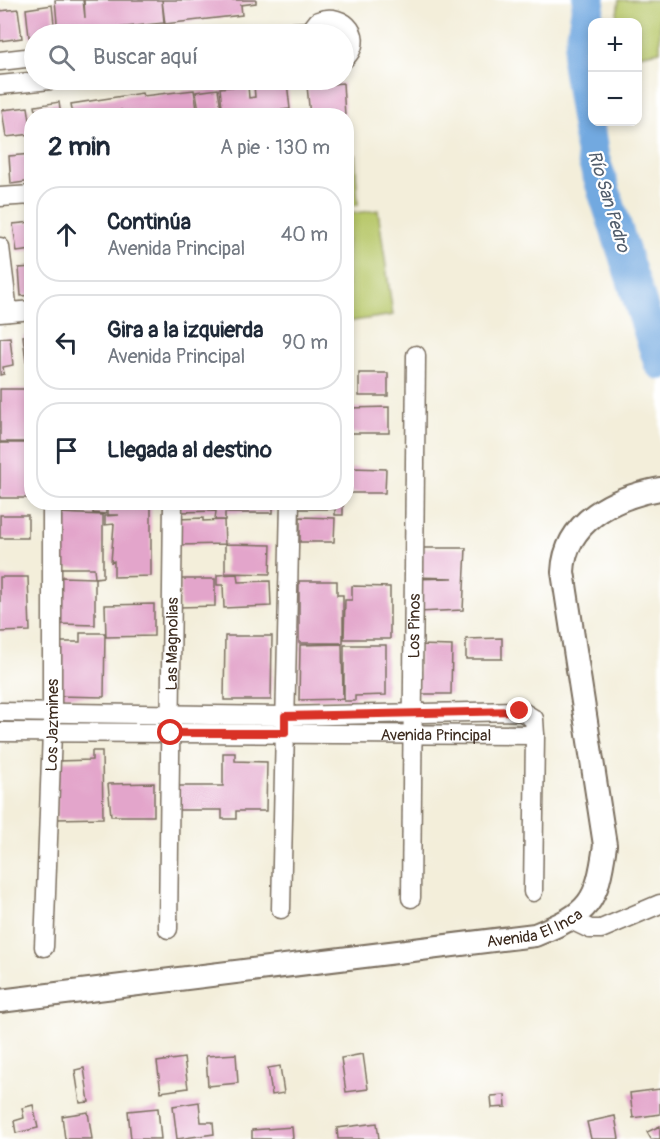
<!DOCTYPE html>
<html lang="es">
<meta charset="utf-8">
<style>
body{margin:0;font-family:Pangolin,sans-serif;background:#f2f2f3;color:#1f2937}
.controls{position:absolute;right:18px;top:18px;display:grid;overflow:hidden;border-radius:12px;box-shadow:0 3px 9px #0003}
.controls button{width:54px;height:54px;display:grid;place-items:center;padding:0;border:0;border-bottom:2px solid #e0e1e3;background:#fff;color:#1f2937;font:30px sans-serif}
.stop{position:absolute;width:18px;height:18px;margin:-14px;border:4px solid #d93025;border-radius:50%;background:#fff}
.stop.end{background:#d93025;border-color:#fff;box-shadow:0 2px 6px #0008}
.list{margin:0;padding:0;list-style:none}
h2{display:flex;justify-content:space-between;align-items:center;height:78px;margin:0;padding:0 24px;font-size:26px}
h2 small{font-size:20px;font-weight:400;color:#747a83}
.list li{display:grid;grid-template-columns:39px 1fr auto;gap:18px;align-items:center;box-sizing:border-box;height:96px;margin:0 12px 12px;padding:0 12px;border:2px solid #e0e1e3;border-radius:24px}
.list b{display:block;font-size:22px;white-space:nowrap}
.list p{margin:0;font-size:20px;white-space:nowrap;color:#747a83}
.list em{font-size:20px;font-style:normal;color:#747a83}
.icon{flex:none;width:33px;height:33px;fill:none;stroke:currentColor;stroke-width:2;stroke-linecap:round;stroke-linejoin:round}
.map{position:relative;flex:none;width:660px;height:1139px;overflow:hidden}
.search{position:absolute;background:#fff;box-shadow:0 3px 9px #0003;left:24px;top:24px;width:330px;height:66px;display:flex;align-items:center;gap:15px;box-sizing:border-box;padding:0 21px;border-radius:33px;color:#747a83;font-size:22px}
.panel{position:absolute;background:#fff;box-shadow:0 3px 9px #0003;left:24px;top:108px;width:330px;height:402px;border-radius:24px}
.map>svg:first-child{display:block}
.green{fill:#b8c86a;stroke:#7a7944;stroke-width:1.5}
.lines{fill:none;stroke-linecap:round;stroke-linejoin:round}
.river{stroke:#72a9e0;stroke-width:33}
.building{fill:#e3a5cb}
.minor-casing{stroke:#7b6f60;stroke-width:21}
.tertiary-casing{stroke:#7b6f60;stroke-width:26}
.minor{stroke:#fff;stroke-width:18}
.tertiary{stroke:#fff;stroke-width:22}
.route{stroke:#d93025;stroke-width:8}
.labels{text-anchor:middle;stroke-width:4.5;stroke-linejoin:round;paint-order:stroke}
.street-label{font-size:16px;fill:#3b2a1e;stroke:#fff}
.water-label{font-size:18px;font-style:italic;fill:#515d6c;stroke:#fff}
</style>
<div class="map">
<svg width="660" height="1139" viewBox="0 0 660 1139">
<rect width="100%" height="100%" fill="#fff"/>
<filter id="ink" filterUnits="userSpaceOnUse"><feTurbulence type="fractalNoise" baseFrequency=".0167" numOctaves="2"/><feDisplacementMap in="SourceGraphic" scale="12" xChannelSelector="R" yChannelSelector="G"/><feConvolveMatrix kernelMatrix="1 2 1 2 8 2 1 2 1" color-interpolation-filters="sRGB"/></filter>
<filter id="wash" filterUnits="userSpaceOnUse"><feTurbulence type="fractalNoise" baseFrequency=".008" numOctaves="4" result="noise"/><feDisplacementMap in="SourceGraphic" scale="24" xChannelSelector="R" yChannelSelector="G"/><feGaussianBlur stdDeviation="1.35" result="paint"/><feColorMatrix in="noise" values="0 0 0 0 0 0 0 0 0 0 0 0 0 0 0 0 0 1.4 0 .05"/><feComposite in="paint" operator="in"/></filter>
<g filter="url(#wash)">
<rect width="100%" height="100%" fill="#f3eeda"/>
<path class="green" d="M619,0H660V51L638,55V22H616Z
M347,155H355L358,205L347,206Z
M378,210L393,315L347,322V214Z"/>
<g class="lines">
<path class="river" d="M589,0L578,63L593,158L660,363"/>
</g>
<g id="blocks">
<path class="building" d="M55,0H83L85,18L84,0H162L164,23L58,34Z
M162,0H256V3L241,5L242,15L165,24Z
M52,5L55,33L29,37L26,9Z
M18,9L22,38L0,41V11Z
M287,82L290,109L265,112V116H223L220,88L248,85L249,98L255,97L254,85Z
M343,83L345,116H310L307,86Z
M218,89L222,116H200L196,92Z
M194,90L198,116H122L121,109V116H73L71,104L142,93L143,96Z
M59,102L61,116H37L35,106Z
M28,107L32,134L6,137L2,110Z
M32,154V181L11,184L9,156Z
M32,222V250L17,252L13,224Z
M32,267V295L21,296L19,268Z
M32,335V362H26L23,336Z
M10,337L13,365L3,367L4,374L0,375V338Z
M346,342H349L350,372H346Z
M359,373H388V396H359Z
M0,389H31L30,442H0Z
M389,407V433H350L349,408Z
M0,443H32L31,498H0Z
M351,468L386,469L385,493H351Z
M94,502H106V514L93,513Z
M108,502H151V576L114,577V561L111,562L114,524L105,525V516L119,515H108Z
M181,502H273V513H225V520H215L216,511L181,512Z
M300,502H343V515H335V509H299Z
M60,513L103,515V577L95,578V625L60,624L61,577L95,578L94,568H60Z
M0,515H28V538H0Z
M300,517L335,518L334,542H300Z
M203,518V521L224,520L225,544L179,545L178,519Z
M225,544L271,545L270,574L225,573Z
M417,548H466L463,610L418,612L414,579L453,578L414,577Z
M237,574L238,582L270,581L271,606L224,608L223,585H217V575Z
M0,577H28L30,631L0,632Z
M181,579H215V606L180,607Z
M299,581H337V595H343V643H299Z
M352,586L390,587V639H344L345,600H352Z
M154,604V636L106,637L105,605Z
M80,633H105L104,697L58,696L59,642H80Z
M225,636H272L271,700H224Z
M502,638V659H466V639Z
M342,644L343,699L299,700L300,645Z
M344,645H386V695L355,696V701H344Z
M419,645L452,646L451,694H418Z
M92,751H102L103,818L57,819L56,761L92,760Z
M223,753H235V761L267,762L266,811H236V819H222V810H177V786H223Z
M154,783V816H111L108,784Z
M236,1054L238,1083L208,1086L206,1056Z
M363,1054L368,1089L346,1092L341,1058Z
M184,1058L188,1088L161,1092L157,1062Z
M280,1066L284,1093L272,1095L268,1068Z
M84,1068L89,1102L80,1103L75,1070Z
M660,1089V1114L633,1118L630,1093Z
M505,1095L506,1107L492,1108L491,1096Z
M199,1102L201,1122H213L214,1134L177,1139L173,1106Z
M33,1105L38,1128L16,1133L14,1121L24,1118L22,1108Z
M158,1108L161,1139H131L128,1111Z
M88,1112L92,1139H65L62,1116Z
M615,1116L619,1139H591L587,1122Z
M377,1123L379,1139H338L337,1128Z
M660,1126V1139H651L647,1132Z
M292,1127L293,1139H252V1130Z"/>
</g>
</g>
<g filter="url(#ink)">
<use href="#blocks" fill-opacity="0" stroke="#7b6f60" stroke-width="1.5"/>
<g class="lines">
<g class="minor-casing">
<g id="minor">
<path d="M273,34L309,31"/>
<path d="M308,34L318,21C345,11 367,39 344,59"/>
<path d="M0,61L34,57"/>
<path d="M0,85L50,80"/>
<path d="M0,197L32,195"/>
<path d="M0,247L8,312"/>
<path d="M0,313L32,310"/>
<path d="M0,712L285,716L521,711L534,719L535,735L533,892"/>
<path id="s1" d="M0,732L535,735"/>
<path id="s2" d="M411,898L416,355"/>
<path d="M281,909L290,502"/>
<path d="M569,919L590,929H601L660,904"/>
<path id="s3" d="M168,929L173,502"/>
<path id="s4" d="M44,947L52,732V502"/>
</g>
</g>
<g class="tertiary-casing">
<g id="tertiary">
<path id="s5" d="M0,1001L535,935C590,913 597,903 605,845L563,572C565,521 615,497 660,489"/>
</g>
</g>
<use href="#minor" class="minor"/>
<use href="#tertiary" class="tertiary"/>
</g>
</g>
<g class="lines" filter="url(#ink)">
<path class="route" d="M171,733H285V716L520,711"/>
</g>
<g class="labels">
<g class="street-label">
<text dy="6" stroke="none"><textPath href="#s2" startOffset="272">Los Pinos</textPath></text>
<text dy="6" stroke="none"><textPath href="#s3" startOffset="285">Las Magnolias</textPath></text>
<text dy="6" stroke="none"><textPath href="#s4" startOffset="222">Los Jazmines</textPath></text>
<text dy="6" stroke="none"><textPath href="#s1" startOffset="436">Avenida Principal</textPath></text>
<text dy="6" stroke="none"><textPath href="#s5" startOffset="540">Avenida El Inca</textPath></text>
</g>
<g class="water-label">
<text transform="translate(609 201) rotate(73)" y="6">Río San Pedro</text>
</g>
</g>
</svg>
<div class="controls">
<button>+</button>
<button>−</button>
</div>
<div class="stop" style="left:171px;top:733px"></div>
<div class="stop end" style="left:520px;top:711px"></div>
<div class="search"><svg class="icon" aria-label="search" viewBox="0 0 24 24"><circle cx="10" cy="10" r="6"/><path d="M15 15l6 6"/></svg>Buscar aquí</div>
<section class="panel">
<h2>2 min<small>A pie · 130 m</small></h2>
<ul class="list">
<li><svg class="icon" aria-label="ahead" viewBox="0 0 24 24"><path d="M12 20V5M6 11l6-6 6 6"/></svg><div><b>Continúa</b><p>Avenida Principal</p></div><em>40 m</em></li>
<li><svg class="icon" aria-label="left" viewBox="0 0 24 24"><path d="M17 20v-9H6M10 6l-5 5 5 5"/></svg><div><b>Gira a la izquierda</b><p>Avenida Principal</p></div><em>90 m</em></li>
<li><svg class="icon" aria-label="arrive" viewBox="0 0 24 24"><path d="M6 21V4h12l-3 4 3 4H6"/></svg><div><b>Llegada al destino</b></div></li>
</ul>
</section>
</div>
